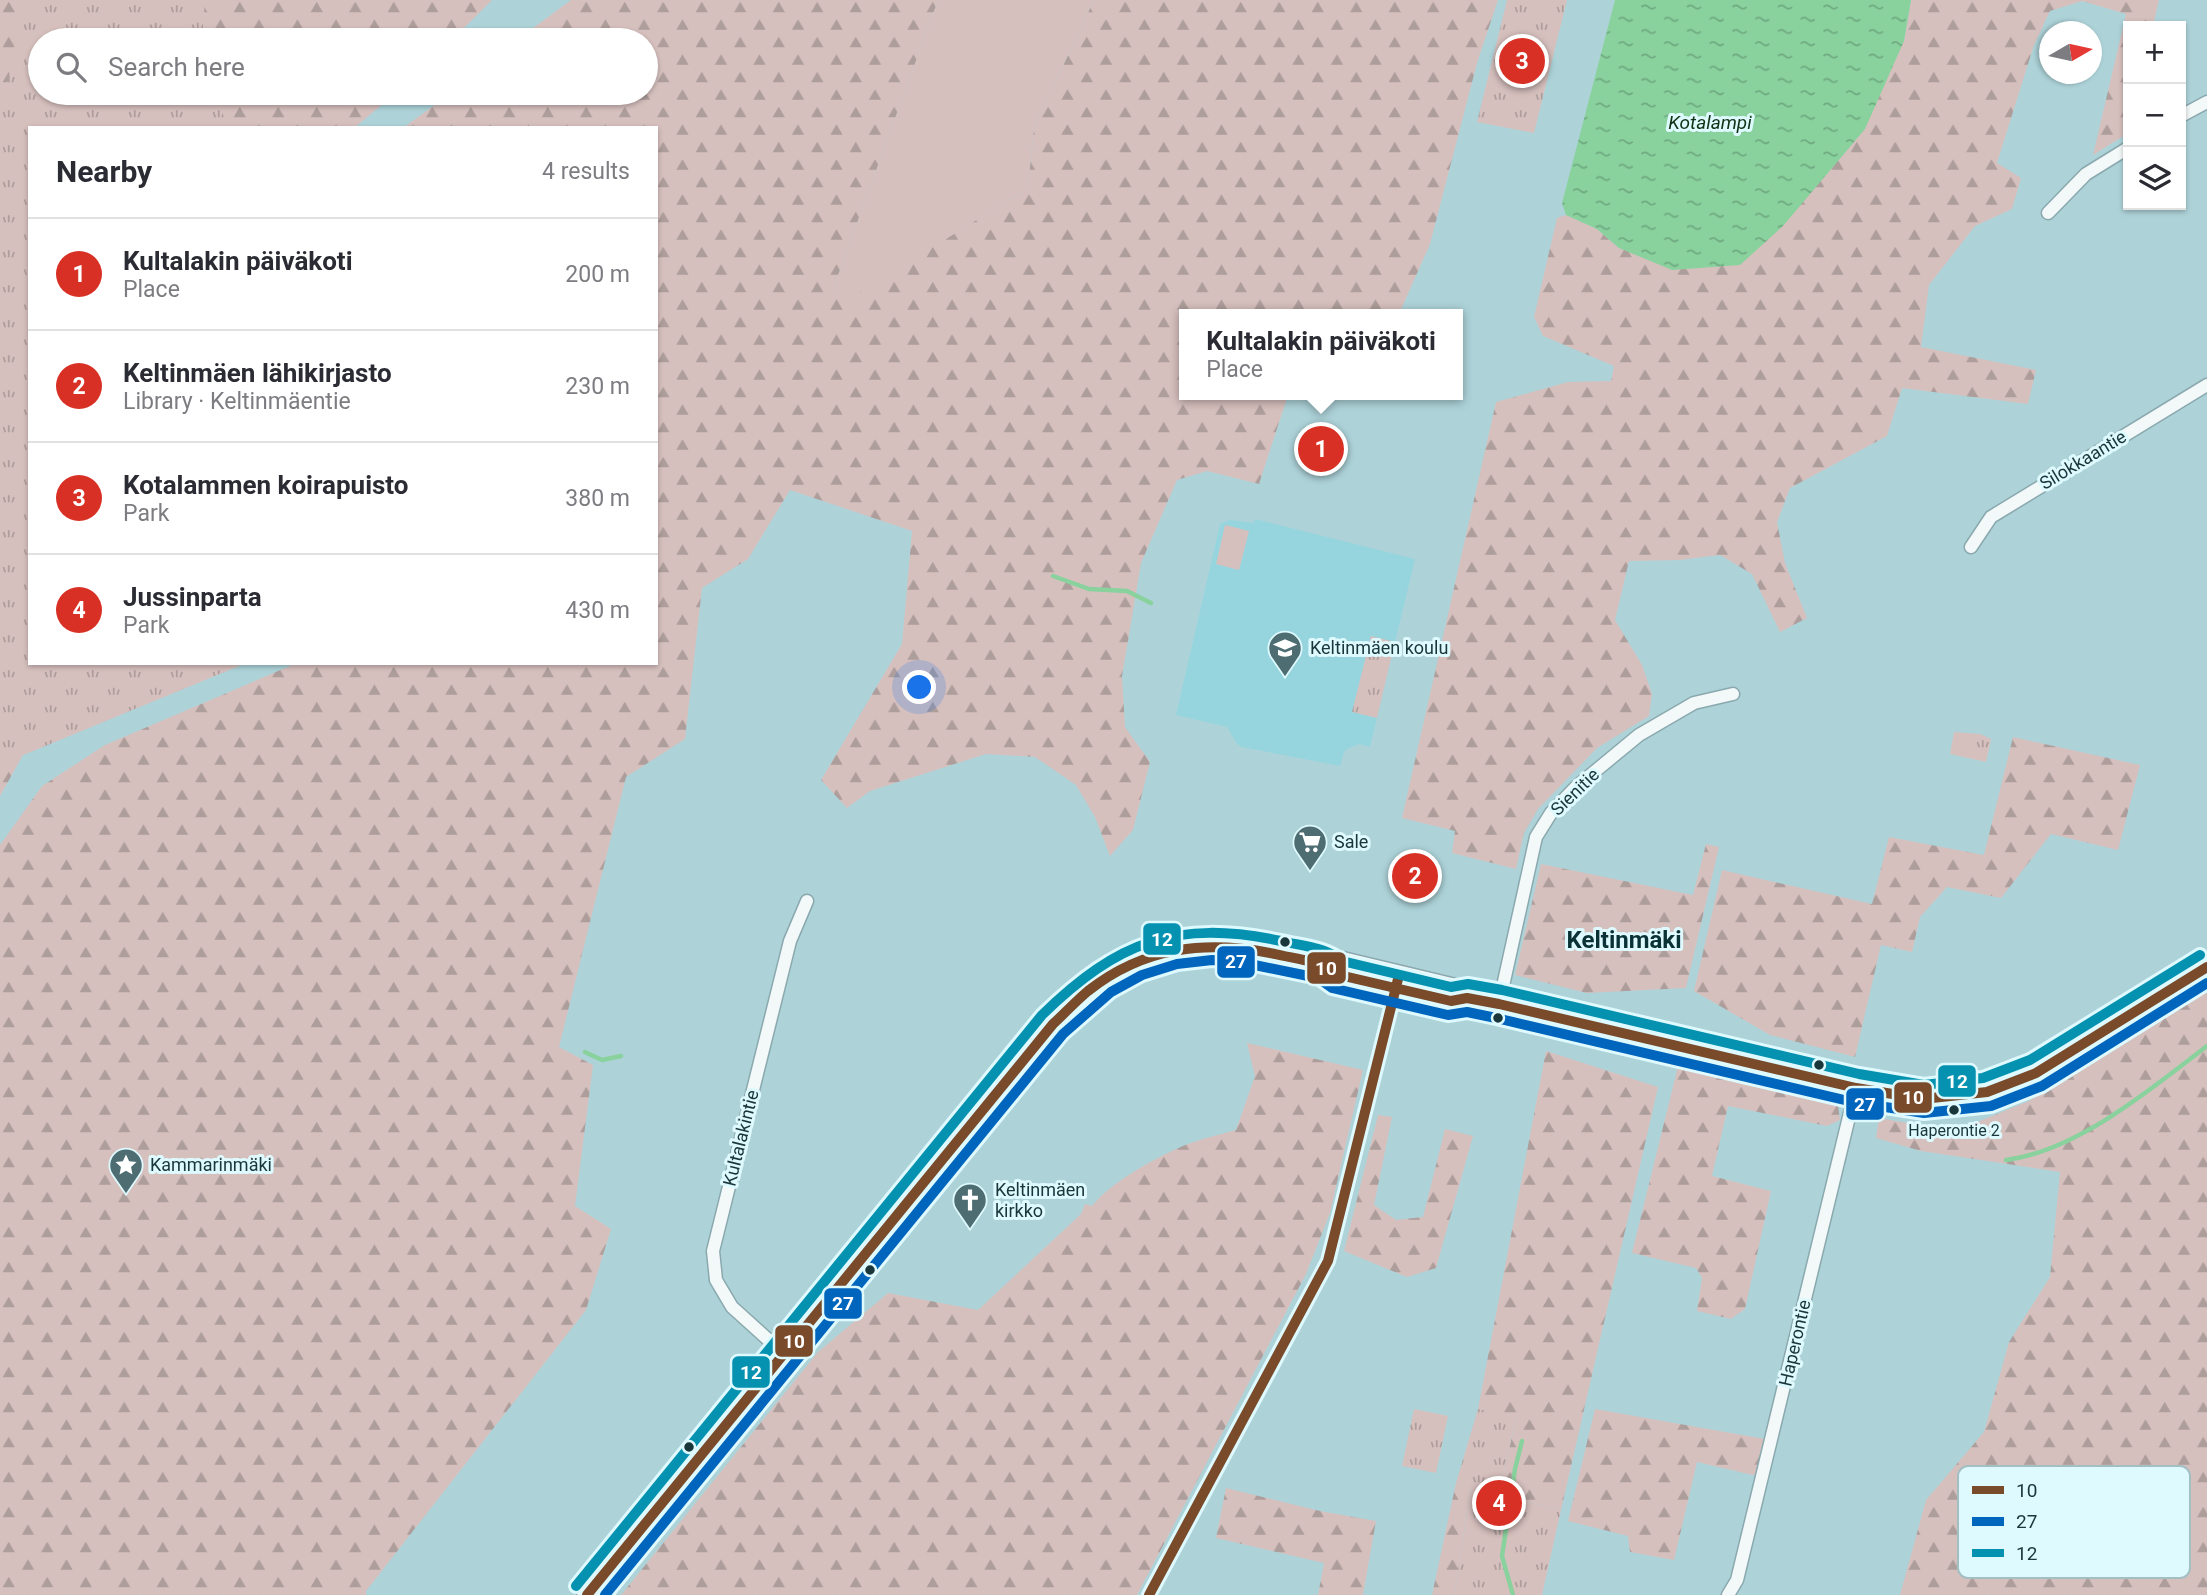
<!DOCTYPE html>
<meta charset="utf-8">
<style>
body{margin:0;font-family:Roboto,sans-serif;background:#f2f2f3;color:#2b2b33}
.controls{position:absolute;right:21px;top:21px;display:grid;overflow:hidden;border-radius:0px;box-shadow:0 2px 5px #0004}
.controls button{width:63px;height:63px;display:grid;place-items:center;padding:0;border:0;border-bottom:2px solid #e1e1e2;background:#fff;color:#2b2b33;font:35px sans-serif}
.compass{position:absolute;left:2039px;top:21px;width:63px;height:63px;border-radius:50%;background:#fff;box-shadow:0 2px 5px #0004;rotate:81deg}
.you{position:absolute;left:920px;top:688px;width:24px;height:24px;margin:-18px;border:5px solid #fff;border-radius:50%;background:#1a73e8;box-shadow:0 0 0 10px #1a73e833}
.badge{display:grid;place-items:center;width:46px;height:46px;border-radius:50%;background:#d93025;color:#fff;font-size:23px;font-weight:700}
.pin{position:absolute;translate:-50% -50%;border:4px solid #fff;box-shadow:0 2px 7px #0006}
.popup{position:absolute;left:1179px;top:309px;width:284px;height:91px;box-sizing:border-box;display:grid;place-content:center;border-radius:0px;background:#fff;filter:drop-shadow(0 2px 5px #0005);font-size:23px;white-space:nowrap;color:#7c7c81}
.popup b{font-size:26px;color:#2b2b33}
.popup::after{content:'';position:absolute;left:50%;top:100%;margin-left:-14px;border:14px solid transparent;border-top-color:#fff}
.list{margin:0;padding:0;list-style:none}
h2{display:flex;justify-content:space-between;align-items:center;height:91px;margin:0;padding:0 28px;font-size:30px}
h2 small{font-size:23px;font-weight:400;color:#7c7c81}
.list li{display:grid;grid-template-columns:46px 1fr auto;gap:21px;align-items:center;box-sizing:border-box;height:112px;padding:0 28px;border-top:2px solid #e1e1e2}
.list b{display:block;font-size:26px;white-space:nowrap}
.list p{margin:0;font-size:23px;white-space:nowrap;color:#7c7c81}
.list em{font-size:23px;font-style:normal;color:#7c7c81}
.icon{flex:none;width:38px;height:38px;fill:none;stroke:currentColor;stroke-width:2;stroke-linecap:round;stroke-linejoin:round}
.map{position:relative;flex:none;width:2207px;height:1595px;overflow:hidden}
.search{position:absolute;background:#fff;box-shadow:0 2px 5px #0004;left:28px;top:28px;width:630px;height:77px;display:flex;align-items:center;gap:18px;box-sizing:border-box;padding:0 24px;border-radius:38px;color:#7c7c81;font-size:26px}
.panel{position:absolute;background:#fff;box-shadow:0 2px 5px #0004;left:28px;top:126px;width:630px;height:539px;border-radius:0px}
.map>svg:first-child{display:block}
.built{fill:#97d5de}
.grass{fill:#d6c0be}
.forest{fill:url(#forest-firs)}
.park{fill:url(#park-tufts)}
.water{fill:url(#water-ripples)}
.lines{fill:none;stroke-linecap:round;stroke-linejoin:round}
.stream{stroke:#89d19d;stroke-width:4.5}
.street-casing{stroke:#8aa9ae;stroke-width:15}
.secondary-casing{stroke:#8aa9ae;stroke-width:22}
.street{stroke:#f3f8f9;stroke-width:12}
.secondary{stroke:#f3f8f9;stroke-width:19}
.bus-1-casing{stroke:#dffafe;stroke-width:16}
.bus-2-casing{stroke:#dffafe;stroke-width:16}
.bus-3-casing{stroke:#dffafe;stroke-width:16}
.bus-1{stroke:#7a4b2a;stroke-width:10}
.bus-2{stroke:#0065bd;stroke-width:10}
.bus-3{stroke:#0592b0;stroke-width:10}
.bus-dot{fill:#19363a;stroke:#dffafe;stroke-width:2.5}
.labels{text-anchor:middle;stroke-width:6;stroke-linejoin:round;paint-order:stroke}
.bus-label{font-size:16px;fill:#19363a;stroke:#dffafe}
.street-label{font-size:18px;fill:#19363a;stroke:#dffafe}
.poi-label{font-size:18px;fill:#19363a;stroke:#dffafe;text-anchor:start}
.water-label{font-size:19px;font-style:italic;fill:#0f3214;stroke:#dffafe}
.district-label{font-size:24px;font-weight:bold;fill:#0a3135;stroke:#dffafe}
.key{fill:#dffafe;stroke:#a4bfc3;stroke-width:2}
.key-label{font-size:19px;fill:#19363a}
.line-badge{stroke:#dffafe;stroke-width:2.5}
.badge-label{font-size:19px;text-anchor:middle;font-weight:bold;fill:#fff}
</style>
<div class="map">
<svg width="2207" height="1595" viewBox="0 0 2207 1595">
<defs>
<pattern id="forest-firs" width="22" height="20" patternUnits="userSpaceOnUse" patternTransform="scale(1.75)"><rect width="22" height="20" fill="#d6c0be"/><path d="M5 1l3.5 6h-7zM16 11l3.5 6h-7z" fill="#ad9d9b"/></pattern>
<pattern id="park-tufts" width="24" height="20" patternUnits="userSpaceOnUse" patternTransform="scale(1.75)"><rect width="24" height="20" fill="#d6c0be"/><path d="M3 7l-1-3M5 7V3M7 7l1-3M15 17l-1-3M17 17v-4M19 17l1-3" fill="none" stroke="#ad9d9b"/></pattern>
<pattern id="water-ripples" width="26" height="14" patternUnits="userSpaceOnUse" patternTransform="scale(1.75)"><rect width="26" height="14" fill="#89d19d"/><path d="M2 4q2-2 4 0t4 0M15 11q2-2 4 0t4 0" fill="none" stroke="#6faa81"/></pattern>
</defs>
<rect width="100%" height="100%" fill="#add3d9"/>
<path class="built" d="M1255,519L1415,559L1370,747L1359,744L1347,749L1344,752L1340,766L1242,747L1237,744L1227,727L1176,715L1220,524L1230,520L1254,523Z"/>
<path class="grass" d="M938,0H1094L1034,128L1028,188L845,303L834,286Z
M1225,525L1249,531L1239,570L1216,564Z"/>
<path class="forest" d="M0,0H492L452,40H40V93H396L354,128H30V663H246L23,755L0,796Z
M571,0H938L834,286L845,302L1028,188L1034,128L1094,0H1498L1477,63L1430,244L1399,314H1184V395H1288L1259,484L1207,471L1177,480L1141,563L1122,676L1125,727L1150,762L1133,830L1110,856L1095,817L1076,785L1035,757L986,754L870,791L847,808L821,780L902,644L912,531L790,490L748,559L702,588L685,739L626,777L559,1047L593,1065L575,1206L611,1229L586,1310L366,1591V1595H0V845L42,786L105,745L297,663H656V128H403L451,93H646V40H517Z
M1911,0H2159L2153,26H2128V124L2125,135L2093,155L2126,14L2082,1L2050,11L2034,45L1997,163L2021,178L2012,209L1975,226L1929,285L1921,347L2036,370L2028,404L1902,388L1887,436L1790,488L1777,522L1785,563L1807,618L1780,632L1752,574L1720,555L1680,560L1629,561L1615,620L1642,665L1652,694L1649,716L1597,748L1538,809L1524,833L1516,869L1452,853L1455,831L1402,818L1496,402L1568,382L1611,381L1614,366L1543,336L1534,317L1557,218L1566,215L1597,229L1619,248L1904,41Z
M2013,737L2140,765L2118,850L2051,834L2001,898L1947,887L1920,917L1912,952L1881,945L1855,1057L1770,1035L1694,991L1722,870L1872,904L1889,837L1984,855Z
M1706,844L1719,847L1686,988L1587,993L1515,975L1541,864L1693,895Z
M2207,988V1595H1900L1926,1500L1984,1432L2009,1342L2050,1277L2060,1172L1921,1151L1876,1138L1879,1118L1946,1130L1975,1123L2029,1101Z
M1247,1043L1363,1070L1330,1213L1306,1274L1137,1595H621L818,1352L888,1293L978,1310L1081,1214L1085,1204L1092,1206C1111,1182 1155,1158 1183,1146C1200,1139 1218,1135 1236,1130L1255,1076Z
M1546,1051L1658,1087L1561,1510L1499,1495L1516,1418L1478,1409Z
M1679,1062L1822,1091L1838,1105L1840,1120L1827,1126L1728,1106L1712,1176L1771,1191L1745,1309L1731,1319L1697,1311L1702,1278L1696,1268L1632,1253Z
M1378,1115L1392,1117L1374,1205L1396,1220L1423,1217L1445,1129L1473,1136L1436,1268L1407,1277L1344,1251Z
M1595,1409L1765,1439L1757,1476L1697,1462L1674,1560L1630,1552L1628,1536L1568,1521Z
M1456,1483L1471,1487L1454,1595H1432Z
M1226,1488L1320,1511L1376,1521L1363,1595H1318L1324,1563L1216,1538Z"/>
<path class="park" d="M17,0H205L202,40H40V93H207L223,114L227,128H30V663H246L23,755L0,756V113C10,75 18,40 17,0Z
M1507,0H1567L1534,133L1477,122Z
M1371,636L1395,642L1377,718L1352,712Z
M1954,732L1980,734L1991,739L1986,762L1950,754Z
M1414,1409L1448,1416L1436,1473L1402,1466Z
M1478,1409L1516,1417L1499,1495L1561,1510L1542,1595H1454L1471,1488L1456,1483Z"/>
<path class="water" d="M1615,0H1911L1904,41L1865,129L1783,226L1740,265L1672,270L1619,248L1597,229L1566,215L1562,203Z"/>
<g class="lines">
<path class="stream" d="M1053,576L1089,589L1127,591L1151,603
M585,1052L602,1060L621,1056
M2006,1160C2077,1151 2151,1089 2207,1046
M1513,1595L1502,1556L1515,1469L1522,1441"/>
<g class="street-casing">
<path id="street" d="M2181,116L2207,102
M2048,213L2086,174L2128,148
M1971,547L1991,517L2207,385
M1499,1004L1536,837L1551,813L1576,787L1639,735L1694,703L1733,694
M784,1354L732,1307L716,1280L713,1251L790,941L807,901
M1149,1595L1328,1261L1397,982
M1728,1595L1737,1580L1856,1088"/>
</g>
<g class="secondary-casing">
<path id="secondary" d="M1325,965L1335,974L1451,1001L1467,998L1499,1004L1856,1088L1923,1099L1962,1096L1987,1092L2036,1073L2207,967
M587,1595L1053,1024C1065,1013 1076,1001 1088,991C1126,960 1181,942 1230,947C1261,950 1294,959 1325,965L1340,961L1453,988L1467,998"/>
</g>
<use href="#street" class="street"/>
<use href="#secondary" class="secondary"/>
<g class="bus-1-casing">
<path id="bus-1" d="M587,1595L1053,1024C1065,1013 1076,1001 1088,991C1145,946 1207,940 1275,954C1296,959 1319,960 1335,974L1451,1001L1467,998L1499,1004L1856,1088L1923,1099L1987,1092L2036,1073L2207,967
M1149,1595L1328,1261L1399,975"/>
</g>
<g class="bus-2-casing">
<path id="bus-2" d="M605,1595L1063,1034L1111,992L1142,975L1177,964L1212,960L1240,962L1318,978L1332,988L1448,1015L1467,1012L1496,1018L1853,1102L1924,1113L1991,1106L2042,1086L2207,983"/>
</g>
<g class="bus-3-casing">
<path id="bus-3" d="M576,1586L1042,1015C1118,941 1176,919 1281,941C1302,946 1326,947 1342,961L1451,987L1468,984L1502,990L1859,1074L1924,1085L1983,1078L2030,1060L2200,955"/>
</g>
<use href="#bus-1" class="bus-1"/>
<use href="#bus-2" class="bus-2"/>
<use href="#bus-3" class="bus-3"/>
</g>
<defs>
<g id="school-pin" transform="scale(1.75)"><path d="M0 17L-7.5 6A9.5 9.5 0 1 1 7.5 6Z" fill="#4d6d72" stroke="#dffafe"/><path d="M0-5L7-2L0 1L-7-2ZM-4 1L0 2.5L4 1V4Q0 6-4 4Z" fill="#fff"/></g>
<g id="supermarket-pin" transform="scale(1.75)"><path d="M0 17L-7.5 6A9.5 9.5 0 1 1 7.5 6Z" fill="#4d6d72" stroke="#dffafe"/><path d="M-6-5.5h2.5l.6 2H6L4.5 2H-2.5L-4.4-4H-6ZM-1.5 3.2a1.3 1.3 0 1 0 .1 0ZM3 3.2a1.3 1.3 0 1 0 .1 0Z" fill="#fff"/></g>
<g id="sight-pin" transform="scale(1.75)"><path d="M0 17L-7.5 6A9.5 9.5 0 1 1 7.5 6Z" fill="#4d6d72" stroke="#dffafe"/><path d="M0-6L1.8-2.2L6-1.7L2.9 1.2L3.7 5.4L0 3.3L-3.7 5.4L-2.9 1.2L-6-1.7L-1.8-2.2Z" fill="#fff"/></g>
<g id="church-pin" transform="scale(1.75)"><path d="M0 17L-7.5 6A9.5 9.5 0 1 1 7.5 6Z" fill="#4d6d72" stroke="#dffafe"/><path d="M-1.2-6h2.4v3.5h3.3v2.4h-3.3V6h-2.4V-.1h-3.3v-2.4h3.3Z" fill="#fff"/></g>
</defs>
<g fill-rule="evenodd">
<use href="#school-pin" x="1285" y="648"/>
<use href="#supermarket-pin" x="1310" y="842"/>
<use href="#sight-pin" x="126" y="1165"/>
<use href="#church-pin" x="970" y="1200"/>
</g>
<g class="bus-dot">
<circle cx="1285" cy="942" r="6"/>
<circle cx="1498" cy="1018" r="6"/>
<circle cx="1819" cy="1065" r="6"/>
<circle cx="1954" cy="1110" r="6"/>
<circle cx="870" cy="1270" r="6"/>
<circle cx="689" cy="1447" r="6"/>
</g>
<g class="labels">
<g class="bus-label">
<text x="1954" y="1136">Haperontie 2</text>
</g>
<g class="street-label">
<text transform="translate(2083 460) rotate(-31)" y="6">Silokkaantie</text>
<text transform="translate(1575 792) rotate(-44)" y="6">Sienitie</text>
<text transform="translate(741 1138) rotate(-76)" y="6">Kultalakintie</text>
<text transform="translate(1795 1343) rotate(-77)" y="6">Haperontie</text>
</g>
<g class="poi-label">
<text x="1310" y="654">Keltinmäen koulu</text>
<text x="1334" y="848">Sale</text>
<text x="150" y="1171">Kammarinmäki</text>
<text x="995" y="1196">Keltinmäen<tspan x="995" dy="21">kirkko</tspan></text>
</g>
<g class="water-label">
<text x="1710" y="129">Kotalampi</text>
</g>
<g class="district-label">
<text x="1624" y="948">Keltinmäki</text>
</g>
</g>
<rect x="1958" y="1466" width="232" height="112" rx="10" class="key"/>
<rect x="1972" y="1486" width="32" height="8" fill="#7a4b2a"/>
<rect x="1972" y="1517" width="32" height="9" fill="#0065bd"/>
<rect x="1972" y="1549" width="32" height="8" fill="#0592b0"/>
<g class="key-label">
<text x="2016" y="1497">10</text>
<text x="2016" y="1528">27</text>
<text x="2016" y="1560">12</text>
</g>
<g class="line-badge">
<rect x="1142" y="922" width="40" height="34" rx="7" fill="#0592b0"/>
<rect x="1216" y="945" width="40" height="34" rx="7" fill="#0065bd"/>
<rect x="1306" y="951" width="41" height="34" rx="7" fill="#7a4b2a"/>
<rect x="1937" y="1064" width="40" height="34" rx="7" fill="#0592b0"/>
<rect x="1893" y="1081" width="40" height="33" rx="7" fill="#7a4b2a"/>
<rect x="1845" y="1087" width="40" height="34" rx="7" fill="#0065bd"/>
<rect x="823" y="1287" width="40" height="33" rx="7" fill="#0065bd"/>
<rect x="774" y="1324" width="40" height="34" rx="7" fill="#7a4b2a"/>
<rect x="731" y="1355" width="40" height="34" rx="7" fill="#0592b0"/>
</g>
<g class="badge-label">
<text x="1162" y="946">12</text>
<text x="1236" y="968">27</text>
<text x="1326" y="975">10</text>
<text x="1957" y="1088">12</text>
<text x="1913" y="1104">10</text>
<text x="1865" y="1111">27</text>
<text x="843" y="1310">27</text>
<text x="794" y="1348">10</text>
<text x="751" y="1379">12</text>
</g>
</svg>
<div class="controls">
<button>+</button>
<button>−</button>
<button><svg class="icon" aria-label="layers" viewBox="0 0 24 24"><path d="M12 4l9 5-9 5-9-5zM3 14l9 5 9-5"/></svg></button>
</div>
<svg class="compass" viewBox="-18 -18 36 36"><path d="M0-13l5 13h-10z" fill="#e53935"/><path d="M0 13l5-13h-10z" fill="#7c7c81"/></svg>
<div class="you"></div>
<div class="pin badge" style="left:1321px;top:449px">1</div>
<div class="popup"><b>Kultalakin päiväkoti</b>Place</div>
<div class="pin badge" style="left:1415px;top:876px">2</div>
<div class="pin badge" style="left:1522px;top:61px">3</div>
<div class="pin badge" style="left:1499px;top:1503px">4</div>
<div class="search"><svg class="icon" aria-label="search" viewBox="0 0 24 24"><circle cx="10" cy="10" r="6"/><path d="M15 15l6 6"/></svg>Search here</div>
<section class="panel">
<h2>Nearby<small>4 results</small></h2>
<ul class="list">
<li><span class="badge">1</span><div><b>Kultalakin päiväkoti</b><p>Place</p></div><em>200 m</em></li>
<li><span class="badge">2</span><div><b>Keltinmäen lähikirjasto</b><p>Library · Keltinmäentie</p></div><em>230 m</em></li>
<li><span class="badge">3</span><div><b>Kotalammen koirapuisto</b><p>Park</p></div><em>380 m</em></li>
<li><span class="badge">4</span><div><b>Jussinparta</b><p>Park</p></div><em>430 m</em></li>
</ul>
</section>
</div>
